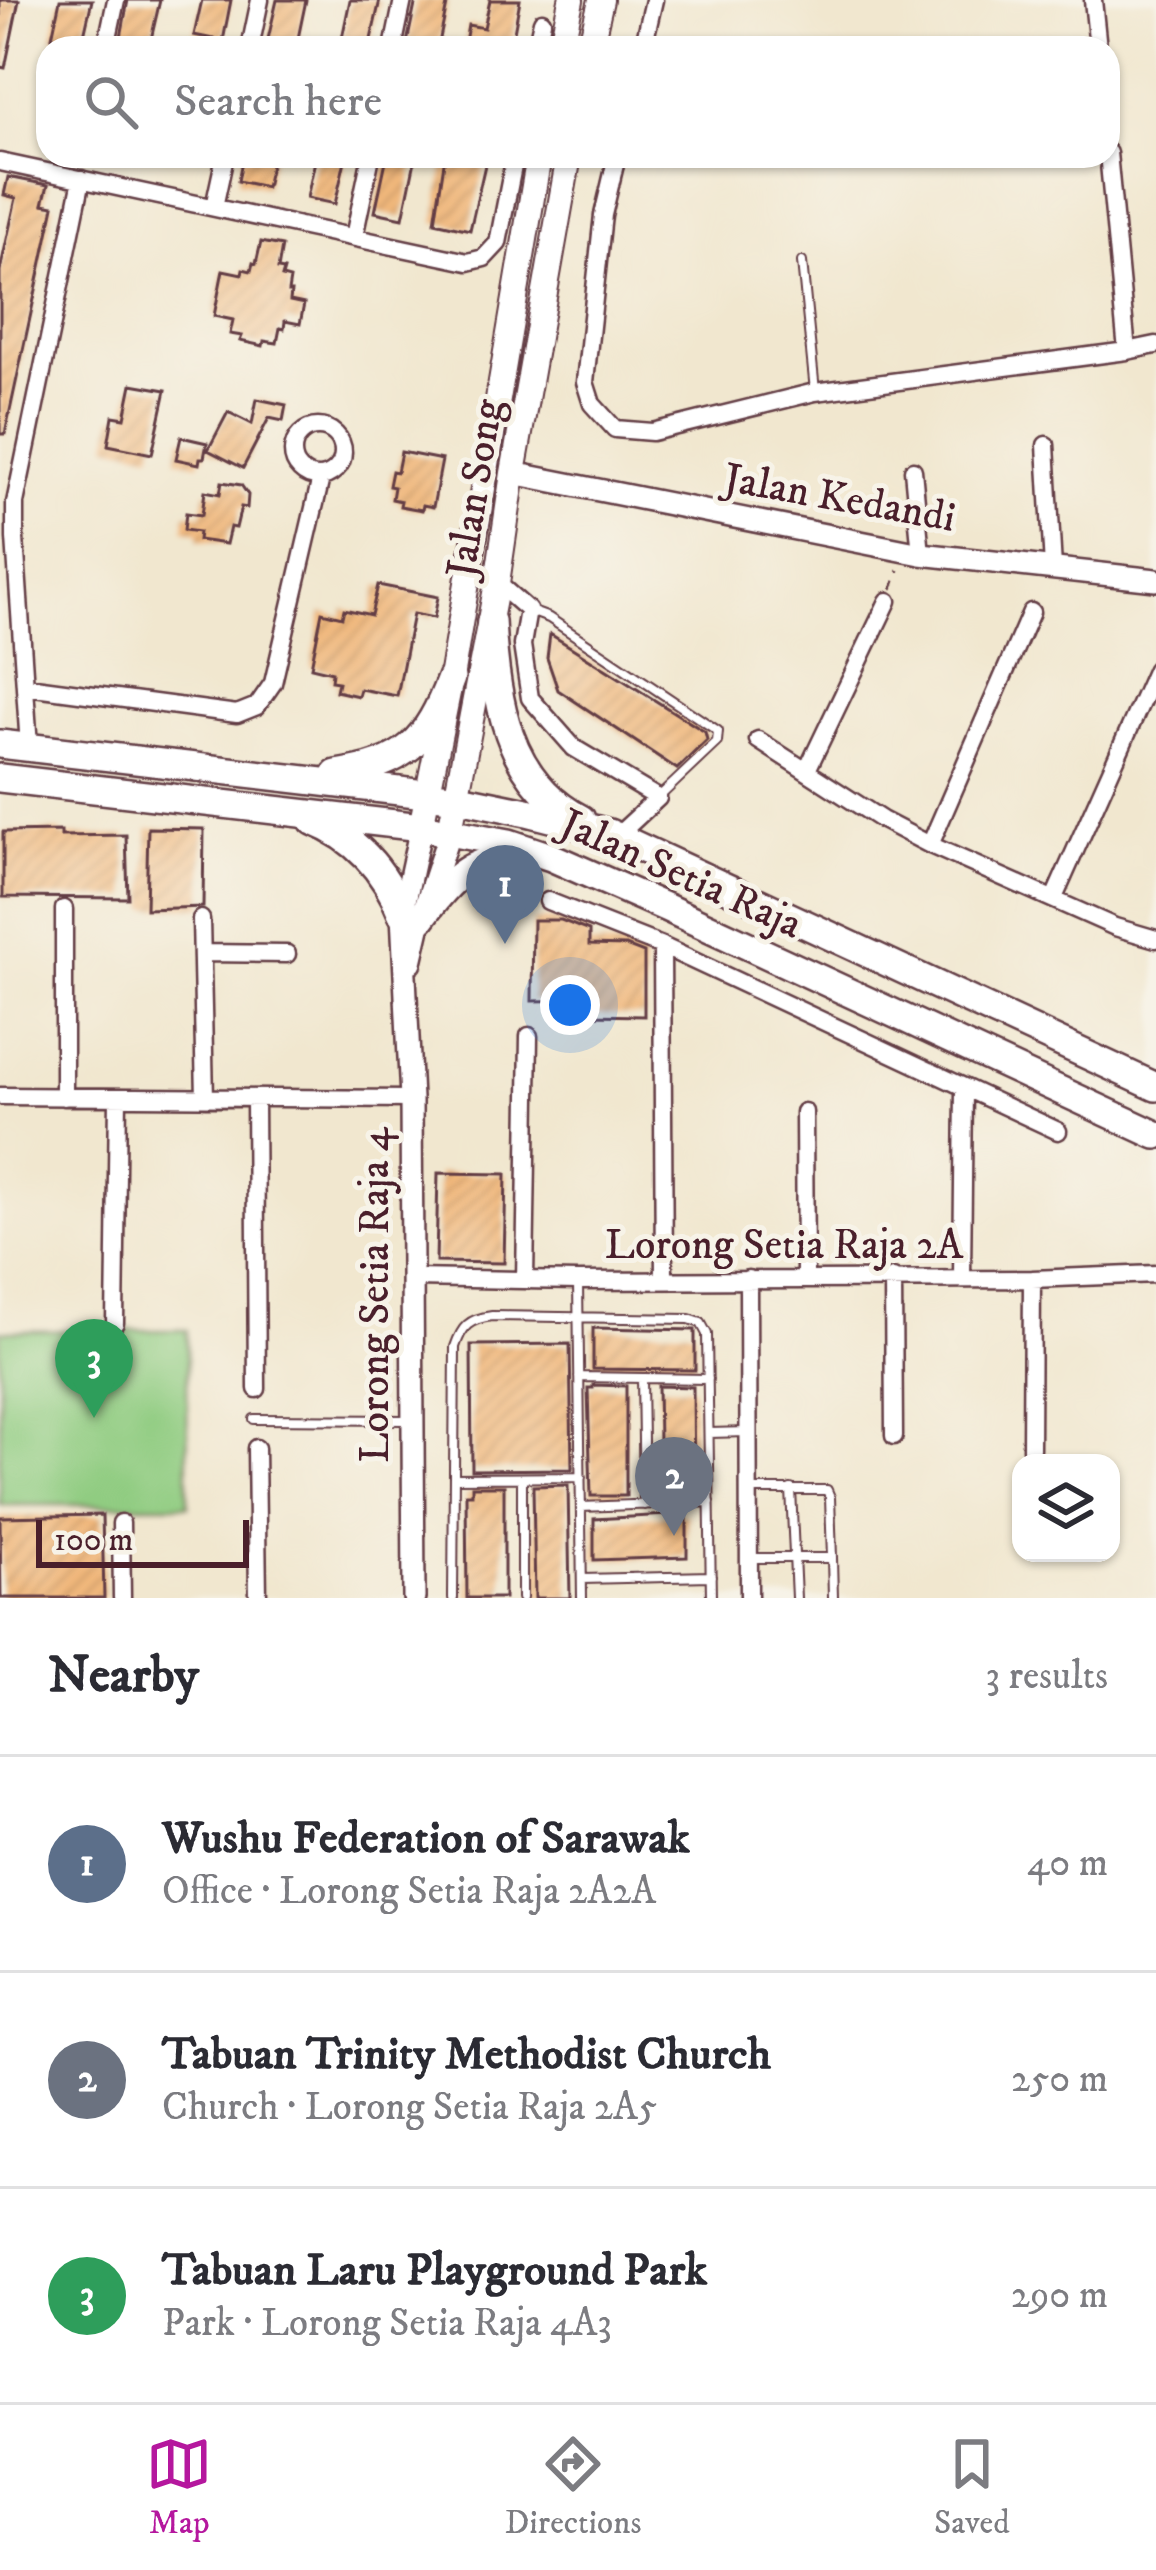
<!DOCTYPE html>
<meta charset="utf-8">
<style>
body{margin:0;font-family:"IM FELL DW Pica",serif;background:#f7f7f7;color:#2b2b33}
.controls{position:absolute;right:36px;bottom:36px;display:grid;overflow:hidden;border-radius:24px;box-shadow:0 3px 9px #0004}
.controls button{width:108px;height:108px;display:grid;place-items:center;padding:0;border:0;border-bottom:3px solid #e1e1e2;background:#fff;color:#2b2b33;font:60px sans-serif}
.scale{position:absolute;left:36px;bottom:30px;width:213px;box-sizing:border-box;padding-left:12px;border:6px solid #4a1f2b;border-top:0;font-size:33px;line-height:42px;white-space:nowrap;color:#4a1f2b;-webkit-text-stroke:9px #f7f3e8;paint-order:stroke}
.you{position:absolute;left:570px;top:1005px;width:42px;height:42px;margin:-30px;border:9px solid #fff;border-radius:50%;background:#1a73e8;box-shadow:0 0 0 18px #1a73e833}
.badge{display:grid;place-items:center;width:78px;height:78px;border-radius:50%;background:#b5179e;color:#fff;font-size:39px;font-weight:700}
.pin{position:absolute;translate:-50% -99px;filter:drop-shadow(0 3px 6px #0008)}
.pin::after{content:'';position:absolute;top:63px;width:42px;height:36px;background:inherit;clip-path:polygon(0 0,100% 0,50% 100%)}
.list{margin:0;padding:0;list-style:none}
h2{display:flex;justify-content:space-between;align-items:center;height:156px;margin:0;padding:0 48px;font-size:51px}
h2 small{font-size:39px;font-weight:400;color:#7c7c81}
.list li{display:grid;grid-template-columns:78px 1fr auto;gap:36px;align-items:center;box-sizing:border-box;height:216px;padding:0 48px;border-top:3px solid #e1e1e2}
.list b{display:block;font-size:45px;white-space:nowrap}
.list p{margin:0;font-size:39px;white-space:nowrap;color:#7c7c81}
.list em{font-size:39px;font-style:normal;color:#7c7c81}
.icon{flex:none;width:66px;height:66px;fill:none;stroke:currentColor;stroke-width:2;stroke-linecap:round;stroke-linejoin:round}
.map{position:relative;flex:none;width:1156px;height:1598px;overflow:hidden}
.search{position:absolute;background:#fff;box-shadow:0 3px 9px #0004;left:36px;right:36px;top:36px;height:132px;display:flex;align-items:center;gap:30px;box-sizing:border-box;padding:0 42px;border-radius:36px;color:#7c7c81;font-size:45px}
.sheet{height:804px;background:#fff}
nav{display:flex;justify-content:space-around;align-items:center;box-sizing:border-box;height:168px;border-top:3px solid #e1e1e2;background:#fff;font-size:33px;color:#7c7c81}
nav a{display:grid;justify-items:center;gap:6px}
nav .on{color:#b5179e}
.map>svg:first-child{display:block}
.green{fill:#90cc81;stroke:#6d7656;stroke-width:3}
.building{fill:url(#building-hatch)}
.lines{fill:none;stroke-linecap:round;stroke-linejoin:round}
.service-casing{stroke:#633d44;stroke-width:12}
.minor-casing{stroke:#633d44;stroke-width:21}
.tertiary-casing{stroke:#633d44;stroke-width:26}
.secondary-casing{stroke:#633d44;stroke-width:28}
.primary-casing{stroke:#633d44;stroke-width:32}
.path{stroke:#633d44;stroke-width:3;stroke-dasharray:9 9;stroke-linecap:butt}
.service{stroke:#fff;stroke-width:8}
.minor{stroke:#fff;stroke-width:16}
.tertiary{stroke:#fff;stroke-width:21}
.secondary{stroke:#fff;stroke-width:24}
.primary{stroke:#fff;stroke-width:27}
.labels{text-anchor:middle;stroke-width:10;stroke-linejoin:round;paint-order:stroke}
.street-label{font-size:42px;fill:#4a1f2b;stroke:#f7f3e8}
</style>
<div class="map">
<svg width="1156" height="1598" viewBox="0 0 1156 1598">
<defs>
<pattern id="building-hatch" width="6" height="6" patternUnits="userSpaceOnUse" patternTransform="scale(3)"><rect width="6" height="6" fill="#f0b77b"/><path d="M-1 1l2-2M0 6l6-6M5 7l2-2" fill="none" stroke="#cf9d6a"/></pattern>
</defs>
<rect width="100%" height="100%" fill="#f7f3e8"/>
<filter id="ink" filterUnits="userSpaceOnUse"><feTurbulence type="fractalNoise" baseFrequency=".00833" numOctaves="2"/><feDisplacementMap in="SourceGraphic" scale="24" xChannelSelector="R" yChannelSelector="G"/><feConvolveMatrix kernelMatrix="1 2 1 2 8 2 1 2 1" color-interpolation-filters="sRGB"/></filter>
<filter id="wash" filterUnits="userSpaceOnUse"><feTurbulence type="fractalNoise" baseFrequency=".004" numOctaves="4" result="noise"/><feDisplacementMap in="SourceGraphic" scale="48" xChannelSelector="R" yChannelSelector="G"/><feGaussianBlur stdDeviation="2.7" result="paint"/><feColorMatrix in="noise" values="0 0 0 0 0 0 0 0 0 0 0 0 0 0 0 0 0 1.4 0 .05"/><feComposite in="paint" operator="in"/></filter>
<g filter="url(#wash)">
<rect width="100%" height="100%" fill="#f1e7cf"/>
<path class="green" d="M187,1330L188,1505H0V1331Z"/>
<g id="blocks">
<path class="building" d="M0,0H19L5,68L0,67Z
M60,0H92L82,44L52,37Z
M128,0H160L149,48H119Z
M202,0H231L223,41L194,35Z
M277,0H306L296,48H266Z
M350,0H380L369,48H340Z
M416,0H448L438,48H406Z
M490,0H520L511,48H464L468,25L484,28Z
M243,156H273L266,187L238,181Z
M316,156H346L335,204L307,198Z
M387,156H416L403,218L375,212Z
M445,156H487L470,230L435,222Z
M8,177L48,185L43,204L54,206L5,434H0V271L16,198L4,195Z
M261,242L282,246L278,269L284,270L282,277L290,279L288,292H291L290,301L304,304L300,324L285,321L284,329L280,328L277,343L264,341L263,346L240,341L242,336L230,334L233,320L214,316L223,270L242,274L243,269L251,271L253,263L256,264Z
M132,384L166,390L152,454L108,445L113,416L125,418Z
M257,399L286,405L283,421L269,418L243,468L208,450L228,412L252,424Z
M181,437L207,443L204,458H200L199,464L176,459Z
M401,452L442,460L433,507L423,505L422,510L400,506L401,501L392,499L394,487L389,486L392,471L397,472Z
M222,482L241,485L248,495L247,508L241,507L236,528L230,527L226,544L198,540L199,532L184,530L186,513L202,515L205,491L220,494Z
M378,585L438,597L434,618L413,614L397,696L360,689L358,696L336,691L338,682L331,681L332,672L311,667L322,612L342,617L344,609L371,615Z
M550,634L705,732L707,740L677,769L558,690L547,658Z
M148,828L204,829L203,907L146,909Z
M61,831V836L126,835L128,898L3,897V832Z
M533,920H561L589,931V945L626,946L644,953V1016L589,1015V1000L532,1001Z
M438,1173L506,1174L504,1263L436,1262Z
M593,1328L695,1330V1370L593,1369Z
M570,1344L572,1469L472,1470L471,1345Z
M593,1385L626,1386V1496H591L588,1388H593Z
M658,1386L693,1387L694,1494L660,1496Z
M568,1485L570,1598H535L533,1486Z
M472,1486H504V1598H467L466,1494H472Z
M687,1514V1557L594,1560V1519Z
M102,1515L104,1598H1L0,1517Z"/>
</g>
</g>
<g filter="url(#ink)">
<use href="#blocks" fill-opacity="0" stroke="#633d44" stroke-width="3"/>
<g class="lines">
<g class="service-casing">
<path id="service" d="M802,262L815,391
M530,611L549,618L718,731L717,742L659,797
M578,1282L582,1598
M579,1377L708,1379
M642,1378L644,1505
M254,1419L408,1420
M709,1433L748,1432
M454,1478L581,1477
M791,1489L796,1598
M581,1507L710,1502
M749,1558H832L830,1497L827,1490H750
M832,1558L833,1598
M582,1579L711,1576
M453,1598L455,1347C462,1326 469,1319 492,1316L689,1319L701,1323L707,1334L711,1598
M522,1598V1478"/>
</g>
<g class="minor-casing">
<path id="minor" d="M1093,0L1098,48
M106,47L116,0
M250,48L260,0
M393,48L403,0
M536,48L542,21
M643,48L654,0
M1108,153L1127,351L1156,345
M617,156L603,215L585,382L592,404L615,429L652,432L815,392L1127,351
M0,162L468,262L484,258L498,243L515,156
M214,207L225,156
M354,237L371,156
M293 452a25 25 0 1 1 50 0a25 25 0 1 1-50 0Z
M1046,445L1053,568
M913,470L921,554
M497,583L528,610L522,645L530,698L574,748L658,798L616,837
M27,686L237,714L257,706L273,683L321,478
M758,740L882,820L930,845L1115,927L1156,939
M29,747L15,538V503L82,179
M807,770L888,601
M930,845L1031,612
M1054,898L1156,669
M548,901L662,946L1058,1131
M64,909V1097
M201,919L205,1098
M662,946L664,1280
M203,953L287,954
M0,1096L411,1099
M255,1099L257,1389
M804,1112L805,1278
M412,1278L578,1281L1032,1279L1156,1274
M893,1278L894,1436
M962,1278L964,1088
M748,1279L749,1598
M525,1280L529,1036
M115,1323L118,1097
M256,1448L258,1598
M1031,1449L1032,1279
M121,1523L122,1598"/>
</g>
<g class="tertiary-casing">
<path id="tertiary" d="M513,473L921,554L1156,580
M411,962L421,919L450,831
M414,1598L411,1099L402,914L421,827"/>
</g>
<g class="secondary-casing">
<path id="secondary" d="M561,48L571,0
M590,48L601,0
M421,827L451,678L539,156
M450,831L497,583L513,473L569,156"/>
</g>
<g class="primary-casing">
<path id="primary" d="M491,621C495,697 506,780 581,819
M0,744L459,798L527,812L609,833L1156,1087
M336,774C405,764 427,742 451,678
M0,778L421,827L509,843L551,857L667,908L1156,1135
M313,821C356,838 385,870 402,914
M421,919C454,874 471,858 529,855"/>
</g>
<path class="path" d="M892,589L899,570"/>
<use href="#service" class="service"/>
<use href="#minor" class="minor"/>
<use href="#tertiary" class="tertiary"/>
<use href="#secondary" class="secondary"/>
<use href="#primary" class="primary"/>
</g>
</g>
<g class="labels">
<g class="street-label">
<text transform="translate(473 488) rotate(-81)" y="15">Jalan Song</text>
<text transform="translate(840 496) rotate(10)" y="15">Jalan Kedandi</text>
<text transform="translate(682 872) rotate(24)" y="15">Jalan Setia Raja</text>
<text x="784" y="1258">Lorong Setia Raja 2A</text>
<text transform="translate(373 1295) rotate(-90)" y="15">Lorong Setia Raja 4</text>
</g>
</g>
</svg>
<div class="controls">
<button><svg class="icon" aria-label="layers" viewBox="0 0 24 24"><path d="M12 4l9 5-9 5-9-5zM3 14l9 5 9-5"/></svg></button>
</div>
<div class="scale">100 m</div>
<div class="you"></div>
<div class="pin badge" style="left:505px;top:944px;background:#5c6f8a">1</div>
<div class="pin badge" style="left:674px;top:1536px;background:#6b7280">2</div>
<div class="pin badge" style="left:94px;top:1418px;background:#2e9e5b">3</div>
<div class="search"><svg class="icon" aria-label="search" viewBox="0 0 24 24"><circle cx="10" cy="10" r="6"/><path d="M15 15l6 6"/></svg>Search here</div>
</div>
<section class="sheet">
<h2>Nearby<small>3 results</small></h2>
<ul class="list">
<li><span class="badge" style="background:#5c6f8a">1</span><div><b>Wushu Federation of Sarawak</b><p>Office · Lorong Setia Raja 2A2A</p></div><em>40 m</em></li>
<li><span class="badge" style="background:#6b7280">2</span><div><b>Tabuan Trinity Methodist Church</b><p>Church · Lorong Setia Raja 2A5</p></div><em>250 m</em></li>
<li><span class="badge" style="background:#2e9e5b">3</span><div><b>Tabuan Laru Playground Park</b><p>Park · Lorong Setia Raja 4A3</p></div><em>290 m</em></li>
</ul>
</section>
<nav>
<a class="on"><svg class="icon" aria-label="map" viewBox="0 0 24 24"><path d="M3 6l6-2 6 2 6-2v14l-6 2-6-2-6 2zM9 4v14M15 6v14"/></svg>Map</a>
<a><svg class="icon" aria-label="directions" viewBox="0 0 24 24"><path d="M12 3l9 9-9 9-9-9zM9 14v-3h6M13 9l2 2-2 2"/></svg>Directions</a>
<a><svg class="icon" aria-label="saved" viewBox="0 0 24 24"><path d="M7 4h10v16l-5-4-5 4z"/></svg>Saved</a>
</nav>
